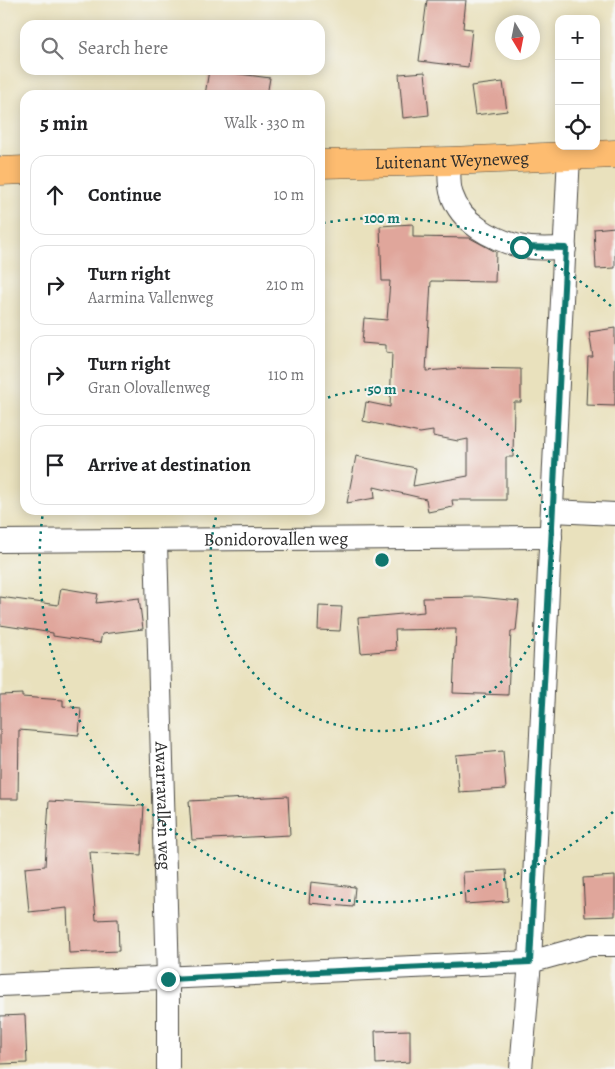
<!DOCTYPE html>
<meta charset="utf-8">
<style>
body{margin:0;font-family:Alegreya,serif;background:#f2f2f2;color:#202124}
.controls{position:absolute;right:15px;top:15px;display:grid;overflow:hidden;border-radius:10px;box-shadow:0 2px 12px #0003}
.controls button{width:45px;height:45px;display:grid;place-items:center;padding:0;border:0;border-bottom:1px solid #e0e0e0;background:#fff;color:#202124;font:25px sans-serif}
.compass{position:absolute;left:495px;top:15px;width:45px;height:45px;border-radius:50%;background:#fff;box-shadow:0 2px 12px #0003;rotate:170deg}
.stop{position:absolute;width:15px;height:15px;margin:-11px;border:4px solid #0f766e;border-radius:50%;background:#fff}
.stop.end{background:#0f766e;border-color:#fff;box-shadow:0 1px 5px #0008}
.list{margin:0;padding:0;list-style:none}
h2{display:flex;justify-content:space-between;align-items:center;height:65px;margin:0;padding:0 20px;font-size:21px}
h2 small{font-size:16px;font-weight:400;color:#757577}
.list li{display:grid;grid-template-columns:32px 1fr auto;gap:15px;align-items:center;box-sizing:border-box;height:80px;margin:0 10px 10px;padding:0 10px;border:1px solid #e0e0e0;border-radius:15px}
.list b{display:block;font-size:19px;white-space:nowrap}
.list p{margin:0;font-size:16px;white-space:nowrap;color:#757577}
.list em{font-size:16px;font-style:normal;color:#757577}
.icon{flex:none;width:28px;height:28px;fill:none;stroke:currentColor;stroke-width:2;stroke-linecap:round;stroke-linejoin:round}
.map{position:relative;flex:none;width:615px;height:1069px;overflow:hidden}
.search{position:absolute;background:#fff;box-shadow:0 2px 12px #0003;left:20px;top:20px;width:305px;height:55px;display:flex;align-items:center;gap:12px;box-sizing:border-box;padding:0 18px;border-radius:15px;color:#757577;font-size:19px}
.panel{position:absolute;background:#fff;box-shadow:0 2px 12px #0003;left:20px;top:90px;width:305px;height:425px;border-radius:15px}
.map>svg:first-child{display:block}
.building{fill:#e0a69b}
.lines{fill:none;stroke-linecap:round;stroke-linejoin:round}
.minor-casing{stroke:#484641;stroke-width:24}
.major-casing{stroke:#484641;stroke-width:29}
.minor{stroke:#fff;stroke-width:22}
.major{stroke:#fdbc70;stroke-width:28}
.route{stroke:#0f766e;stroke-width:6}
.ring{fill:none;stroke:#0f766e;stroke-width:2.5;stroke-dasharray:2.5 5}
.labels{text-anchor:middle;stroke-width:4;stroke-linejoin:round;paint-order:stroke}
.street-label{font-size:18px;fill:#2b2b2b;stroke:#f6f6f2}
.centre{fill:#0f766e;stroke:#f6f6f2;stroke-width:2.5}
.ring-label{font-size:15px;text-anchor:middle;font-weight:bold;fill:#0f766e;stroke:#f6f6f2;stroke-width:4;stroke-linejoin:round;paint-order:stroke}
</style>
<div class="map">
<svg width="615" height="1069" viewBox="0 0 615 1069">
<rect width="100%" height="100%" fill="#f6f6f2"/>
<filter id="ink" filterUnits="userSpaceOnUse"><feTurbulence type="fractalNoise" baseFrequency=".02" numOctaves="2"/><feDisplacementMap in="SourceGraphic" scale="10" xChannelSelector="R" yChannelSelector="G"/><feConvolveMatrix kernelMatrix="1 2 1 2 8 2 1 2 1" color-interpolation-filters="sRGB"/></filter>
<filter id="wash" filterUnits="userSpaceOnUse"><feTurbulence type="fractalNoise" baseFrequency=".0096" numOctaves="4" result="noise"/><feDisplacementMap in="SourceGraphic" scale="20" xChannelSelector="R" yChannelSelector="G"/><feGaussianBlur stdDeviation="1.12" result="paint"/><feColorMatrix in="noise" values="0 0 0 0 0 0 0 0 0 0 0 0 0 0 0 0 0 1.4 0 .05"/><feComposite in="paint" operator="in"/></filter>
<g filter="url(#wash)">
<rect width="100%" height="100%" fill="#e9e1bd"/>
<g id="blocks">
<path class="building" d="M427,0H466L463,28L472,29L468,67L419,61Z
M209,70L270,78L267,95H205Z
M425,72L429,115L403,118L399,74Z
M503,82L507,111L475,115L471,86Z
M413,224V237L470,238L496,252L495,282L431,281L426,371L464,368L521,369V402H514L513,457H506V500H452L453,507L428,512L426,499L374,487L375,498L347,503L356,456L416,468L413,486L468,476V439L458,441L433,436V431L420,433L363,421L366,402L390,407L392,353L386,352V345L362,343L364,318L387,320L390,281H382L380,226Z
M615,227V268L596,269L594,229Z
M615,328V406L586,405L588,357H593L589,332Z
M61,588L98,594L96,603L139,598L143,629L102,634L100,643L53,636V633L0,625V597L58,605Z
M479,597L519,601L516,631H511L508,695L453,693L456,629L395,630L396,650L361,653L358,618L424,612L423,598Z
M319,606L342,607L340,631L318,630Z
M22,694V697L63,700V706L81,708L79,735L19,730L18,799H0V695Z
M503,751L506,789L459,792L456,755Z
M288,796L290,835L192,840L189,801Z
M49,801L144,806L141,855L90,852L96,920L118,919L119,951L69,953L67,908L29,912L25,868L45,866Z
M506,870L508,901L465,904L463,872Z
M615,876V916L585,917L583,878Z
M311,882L355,887L353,907L309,903Z
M25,1015L27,1063L0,1064V1016Z
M410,1030V1062L376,1064L375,1031Z"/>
</g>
</g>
<g filter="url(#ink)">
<use href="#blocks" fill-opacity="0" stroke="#484641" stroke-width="1"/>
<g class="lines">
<g class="minor-casing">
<g id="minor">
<path d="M449,161C450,172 448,185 452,195C461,223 492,239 519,246C533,250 551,248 565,248"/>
<path d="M553,511L615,514"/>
<path id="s1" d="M0,541L551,537"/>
<path id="s2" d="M156,542L168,979V1069"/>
<path d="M0,985L530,962L591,945H615"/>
<path d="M521,1069L530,962L569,155"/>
</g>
</g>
<g class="major-casing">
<g id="major">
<path id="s3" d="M320,164L449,161L615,154"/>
<path d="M0,171L25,170"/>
</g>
</g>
<use href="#minor" class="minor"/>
<use href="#major" class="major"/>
</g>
</g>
<g class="lines" filter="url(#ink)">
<path class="route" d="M168,979L530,962L566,248L521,247"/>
</g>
<g class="ring">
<path d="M321 400A171 171 0 1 1 218 510"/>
<path d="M613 812A342 342 0 0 1 43 512M323 223A342 342 0 0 1 613 308"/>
</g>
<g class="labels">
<g class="street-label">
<text dy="6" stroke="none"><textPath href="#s3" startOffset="132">Luitenant Weyneweg</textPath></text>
<text dy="6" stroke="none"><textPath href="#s1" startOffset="276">Bonidorovallen weg</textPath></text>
<text dy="6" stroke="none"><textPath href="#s2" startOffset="264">Awarravallen weg</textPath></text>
</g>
</g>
<circle cx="382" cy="560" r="8" class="centre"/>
<g class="ring-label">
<text x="382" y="223">100 m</text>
<text x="382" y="394">50 m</text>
</g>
</svg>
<div class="controls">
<button>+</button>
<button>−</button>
<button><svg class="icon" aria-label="locate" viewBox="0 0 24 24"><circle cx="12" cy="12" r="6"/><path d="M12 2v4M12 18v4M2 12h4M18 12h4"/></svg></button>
</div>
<svg class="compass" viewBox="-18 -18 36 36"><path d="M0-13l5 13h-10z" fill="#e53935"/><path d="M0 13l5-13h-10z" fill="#757577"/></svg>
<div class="stop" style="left:521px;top:247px"></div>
<div class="stop end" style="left:168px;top:979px"></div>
<div class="search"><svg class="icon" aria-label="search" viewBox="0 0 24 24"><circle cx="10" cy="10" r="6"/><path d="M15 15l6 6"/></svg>Search here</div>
<section class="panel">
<h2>5 min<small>Walk · 330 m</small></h2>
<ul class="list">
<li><svg class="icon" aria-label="ahead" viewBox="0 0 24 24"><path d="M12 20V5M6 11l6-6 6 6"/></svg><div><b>Continue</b></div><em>10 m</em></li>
<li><svg class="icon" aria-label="right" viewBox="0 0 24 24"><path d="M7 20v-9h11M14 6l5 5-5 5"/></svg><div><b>Turn right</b><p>Aarmina Vallenweg</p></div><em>210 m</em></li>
<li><svg class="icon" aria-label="right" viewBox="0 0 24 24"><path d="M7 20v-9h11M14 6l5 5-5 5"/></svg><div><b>Turn right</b><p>Gran Olovallenweg</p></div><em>110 m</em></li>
<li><svg class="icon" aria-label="arrive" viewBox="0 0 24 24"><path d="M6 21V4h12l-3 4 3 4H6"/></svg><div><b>Arrive at destination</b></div></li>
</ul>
</section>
</div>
